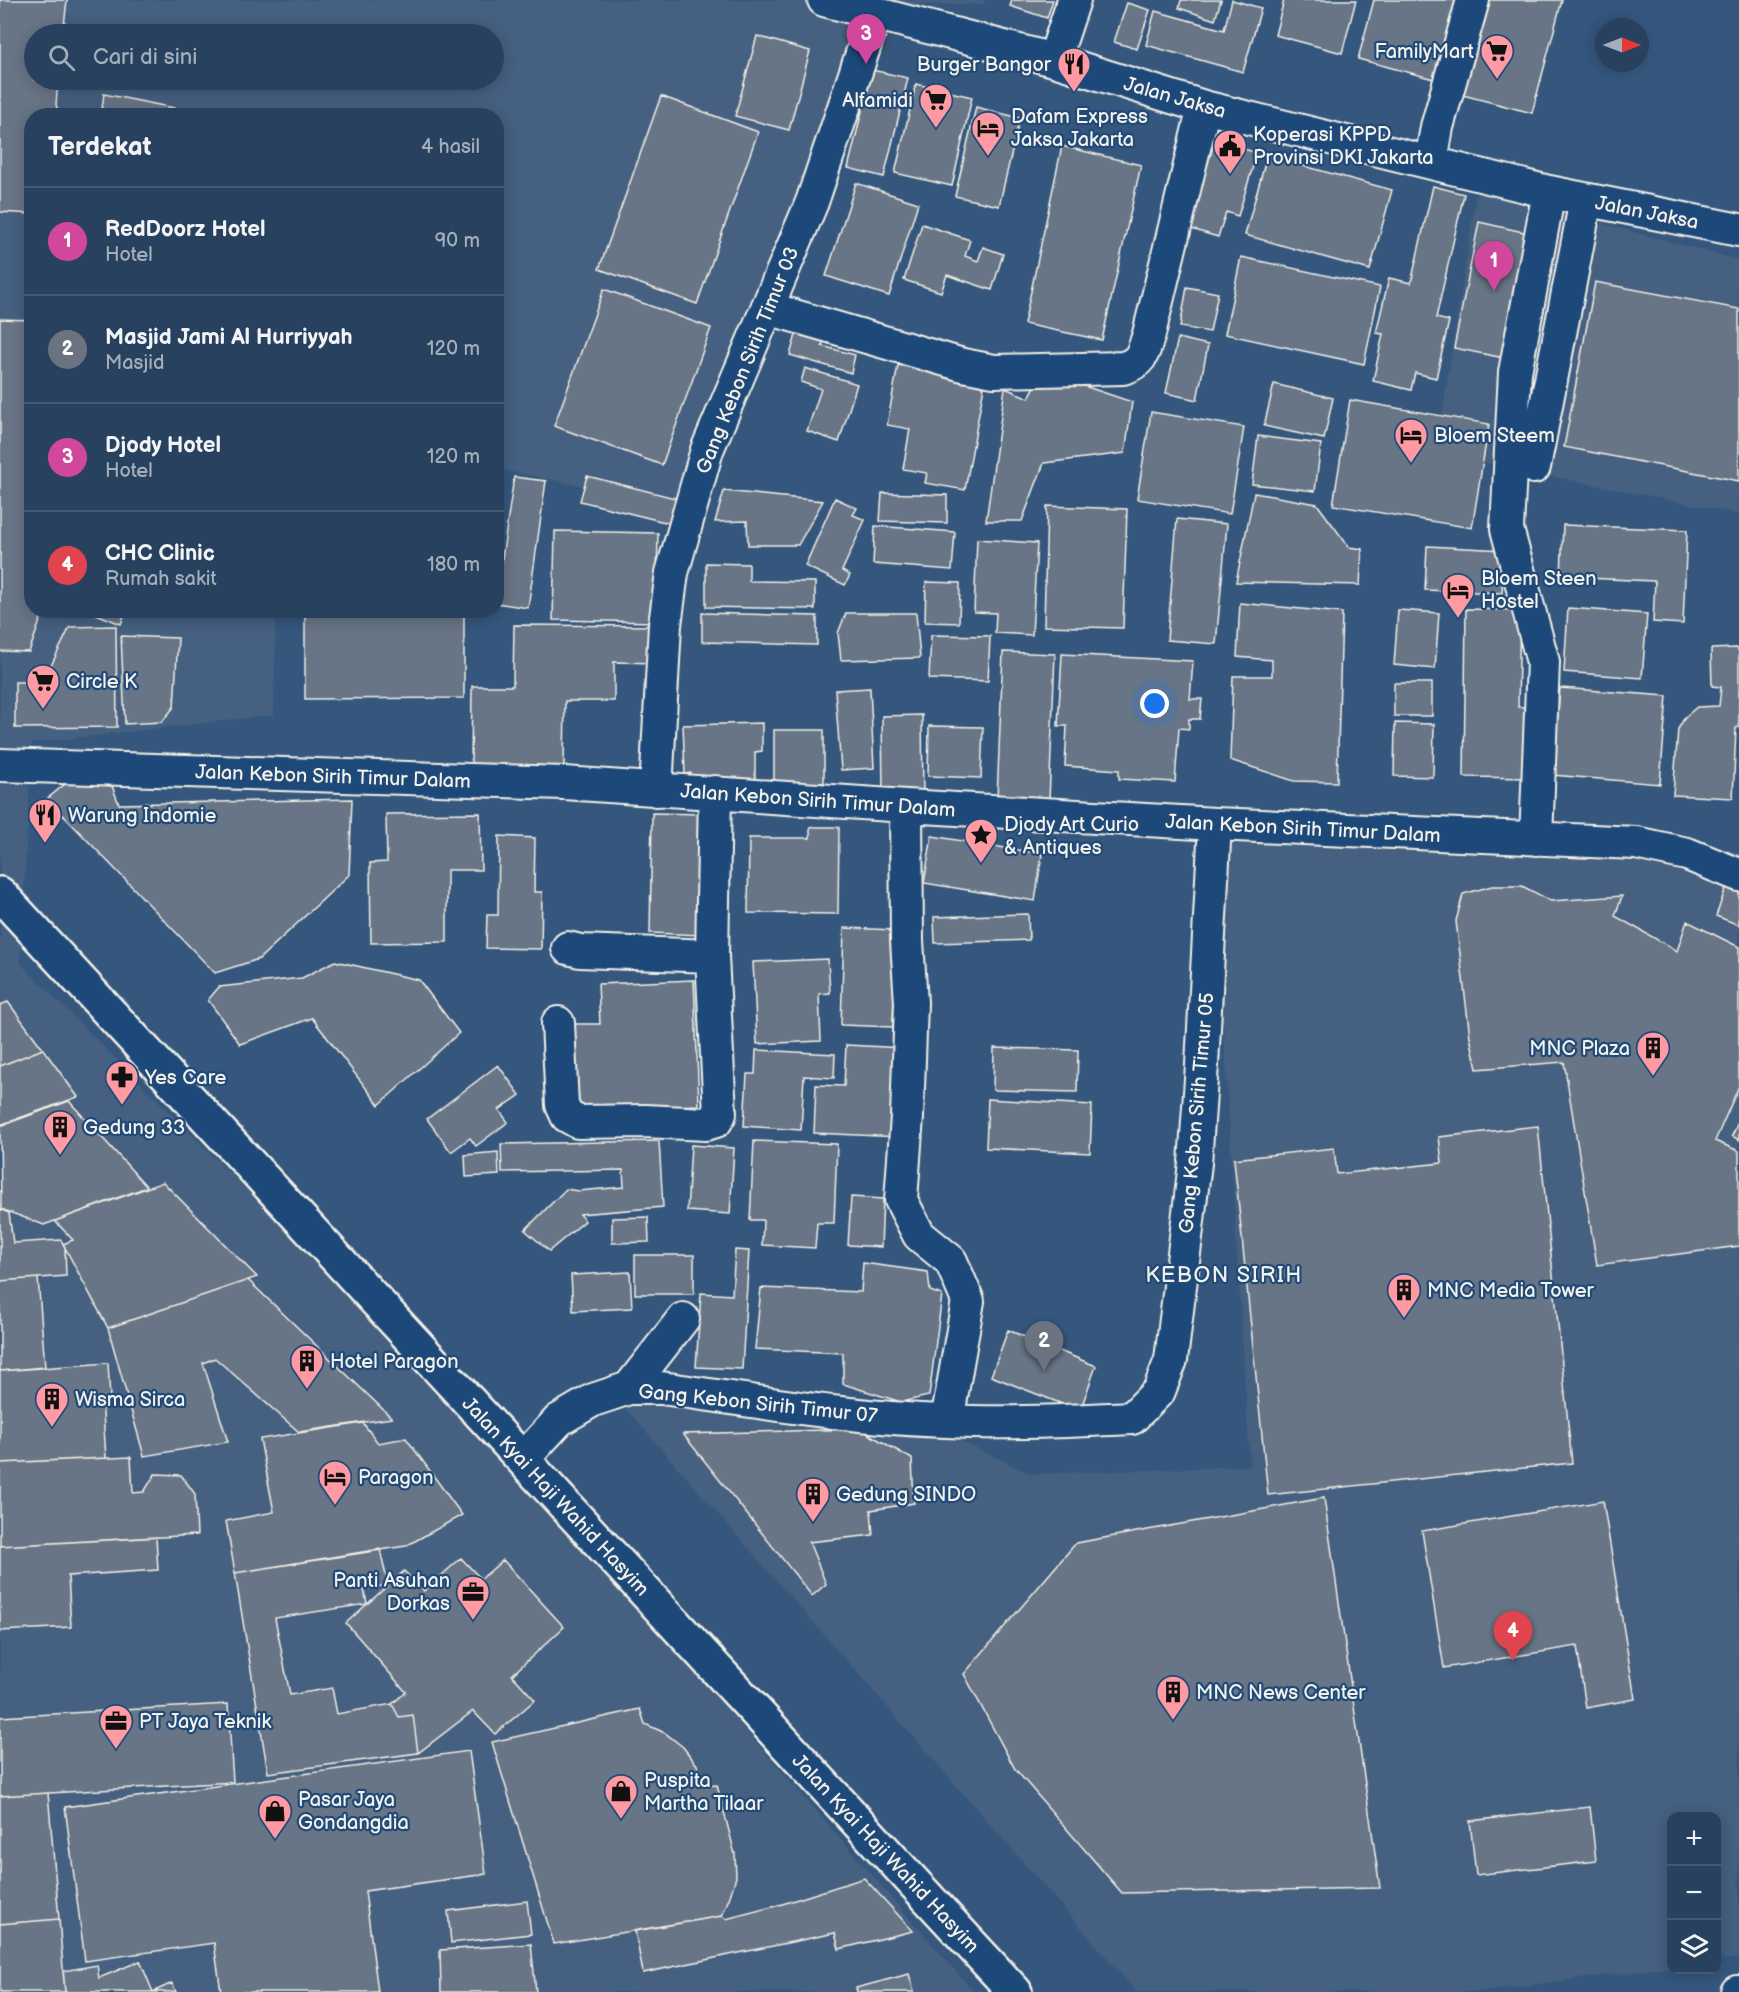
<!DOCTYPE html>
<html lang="id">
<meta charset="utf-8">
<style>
body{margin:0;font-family:"Balsamiq Sans",sans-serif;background:#344c67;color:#f1f3f6}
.controls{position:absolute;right:18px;bottom:18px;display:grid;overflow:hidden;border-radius:12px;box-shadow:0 3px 15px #0003}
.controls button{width:54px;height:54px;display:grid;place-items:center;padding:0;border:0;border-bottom:2px solid #445a73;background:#28415e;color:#f1f3f6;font:30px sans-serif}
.compass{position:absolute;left:1595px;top:18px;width:54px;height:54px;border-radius:50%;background:#28415e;box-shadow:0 3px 15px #0003;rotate:90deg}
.you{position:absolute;left:1155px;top:704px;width:21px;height:21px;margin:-15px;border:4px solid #fff;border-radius:50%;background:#1a73e8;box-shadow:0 0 0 9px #1a73e833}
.badge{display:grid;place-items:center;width:39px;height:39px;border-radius:50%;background:#e69b98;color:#fff;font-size:20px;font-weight:700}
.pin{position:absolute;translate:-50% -50px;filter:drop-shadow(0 2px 3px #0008)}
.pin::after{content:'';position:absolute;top:32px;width:21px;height:18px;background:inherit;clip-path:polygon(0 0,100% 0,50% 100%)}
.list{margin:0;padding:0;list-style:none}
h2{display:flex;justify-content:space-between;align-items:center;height:78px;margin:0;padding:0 24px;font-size:26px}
h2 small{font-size:20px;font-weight:400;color:#a5afbc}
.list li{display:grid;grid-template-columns:39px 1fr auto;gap:18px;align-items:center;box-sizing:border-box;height:108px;padding:0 24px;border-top:2px solid #445a73}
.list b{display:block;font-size:22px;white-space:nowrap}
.list p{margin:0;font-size:20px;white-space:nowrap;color:#a5afbc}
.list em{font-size:20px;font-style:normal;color:#a5afbc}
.icon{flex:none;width:33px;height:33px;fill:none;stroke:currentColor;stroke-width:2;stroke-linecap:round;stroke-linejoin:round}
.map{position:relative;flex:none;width:1739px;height:1992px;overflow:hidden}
.search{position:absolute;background:#28415e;box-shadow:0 3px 15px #0003;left:24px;top:24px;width:480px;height:66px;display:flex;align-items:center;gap:15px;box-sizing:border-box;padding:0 21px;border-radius:33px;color:#a5afbc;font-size:22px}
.panel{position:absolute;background:#28415e;box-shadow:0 3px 15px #0003;left:24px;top:108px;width:480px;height:510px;border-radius:24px}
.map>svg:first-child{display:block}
.built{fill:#446080;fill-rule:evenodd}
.building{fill:#677586;stroke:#f4f1e8;stroke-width:1.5}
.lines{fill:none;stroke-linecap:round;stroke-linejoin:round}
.street-casing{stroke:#f4f1e8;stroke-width:36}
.secondary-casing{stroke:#f4f1e8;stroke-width:38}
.street{stroke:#1f4a7a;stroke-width:32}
.secondary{stroke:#1f4a7a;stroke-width:33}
.labels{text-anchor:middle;stroke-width:4.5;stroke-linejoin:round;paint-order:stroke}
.poi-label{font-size:20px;fill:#f4f1e8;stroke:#1f4a7a;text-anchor:start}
.street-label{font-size:20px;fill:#f4f1e8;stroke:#1f4a7a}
.quarter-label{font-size:22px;letter-spacing:1.5px;fill:#f4f1e8;stroke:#1f4a7a}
</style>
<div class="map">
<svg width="1739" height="1992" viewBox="0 0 1739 1992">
<rect width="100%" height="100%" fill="#35577e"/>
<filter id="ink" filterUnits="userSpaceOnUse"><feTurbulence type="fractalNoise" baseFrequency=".0167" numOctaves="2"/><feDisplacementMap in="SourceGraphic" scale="12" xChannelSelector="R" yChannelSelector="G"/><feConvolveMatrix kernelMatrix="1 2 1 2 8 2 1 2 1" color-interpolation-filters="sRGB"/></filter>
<g filter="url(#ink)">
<path class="built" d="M0,0H985L984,4L870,5L699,509L497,469L496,116H32V610L276,611L274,715L32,743L20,963L462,1405L974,1992H0ZM34,34H494V80H34Z
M1477,190L1739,260V514L1436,453Z
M1211,820L1624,827L1739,853V1958L1717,1961L1716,1816H1672L1671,1967L1476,1992H1137L621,1403L877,1401L1031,1474L1250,1466Z"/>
<path class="building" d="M0,0H67L63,34H34V80H58L56,105L61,116H32V214L0,212Z
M1012,0H1053L1047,18L1010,6Z
M1181,0H1221L1215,20L1179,8Z
M1232,0L1261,8L1243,72L1146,45L1155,11L1224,30Z
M1284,0H1356L1342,53L1275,35Z
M1374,0H1466L1445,82L1358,59Z
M1485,0H1562L1532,113L1459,94Z
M1127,3L1150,10L1137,49L1114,42Z
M757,36L810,51L789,130L735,116Z
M872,70L908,78L884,177L848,168Z
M916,84L972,97L952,186L895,173Z
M104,94L214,116H101Z
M661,96L758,132L697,304L599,269Z
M976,107L1020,118L999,206L955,196Z
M1215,140L1257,153L1238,216L1226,212L1218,237L1188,228Z
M1062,146L1141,165L1102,340L1024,324Z
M1267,156L1392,190L1370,270L1245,235Z
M856,183L918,203L889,296L826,276Z
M1433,186L1464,194L1436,318L1449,321L1436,378L1415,373L1411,390L1373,381L1383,334L1376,333L1389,278L1411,283Z
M1479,222L1536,235L1509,359L1454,348Z
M922,224L970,240L965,256L978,261L983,247L1003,254L992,290L947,275L941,292L904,280Z
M1241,257L1380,287L1364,364L1225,334Z
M1595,282L1739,309V481L1564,447Z
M1187,287L1218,293L1210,332L1180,327Z
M604,289L711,328L662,465L554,426Z
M0,319L32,320V610H44L29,652L0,651Z
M798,328L825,336L822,346L855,355L851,373L790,355Z
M1178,338L1208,345L1197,400L1166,393Z
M898,365L985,381L965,490L925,483L927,473L903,469L910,429L887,425Z
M805,368L857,384L839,442L807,431L821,389L801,382Z
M1042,372L1132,402L1125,453L1044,463L1022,521H986L1005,388L1029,398Z
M1274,384L1333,398L1324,439L1264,426Z
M1350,400L1489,424L1472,528L1333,505Z
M1151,412L1244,427L1230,514L1137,499Z
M1258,436L1321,444L1315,491L1252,484Z
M587,476L683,500L677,525L580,501Z
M514,477L546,481L528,608L496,603V578L499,579Z
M724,491L823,501L798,545H748L747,521L715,522Z
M882,493L947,495V523L880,521Z
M1254,493L1317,504L1349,547L1362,549L1360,585L1236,582Z
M835,498L857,508L853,515L865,520L842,571L850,575L845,585L805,566Z
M1047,506L1127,509L1123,628L1044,626Z
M1177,519L1227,524L1216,644L1167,640Z
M1563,525L1687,530L1683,624L1653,622L1655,581L1561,577Z
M875,526L955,532L952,570L873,564Z
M555,531L658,533L656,622L553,620Z
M977,539L1037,543L1032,635L995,633L996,613L974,612Z
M1427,546L1504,550L1502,593L1425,590Z
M706,563L749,564V581L815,582V609L706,607Z
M926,582L960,583L959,623L925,622Z
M1240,603L1342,613L1337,782L1294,781L1230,760L1233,676H1272V660L1237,657Z
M1568,608L1647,614L1642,678L1564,672Z
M1466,609L1520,610L1518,707H1535L1534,778L1464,777Z
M86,610H126L121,624Z
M305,610H464V698L305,699Z
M1398,610L1439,613L1435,669L1394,665Z
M702,613L817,616V645L702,642Z
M846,613H916L920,658L841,660L838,633Z
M514,625L658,626V663L614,662V701H565L564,766L471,765L472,686H513Z
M116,626L117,727L15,728V682H43L70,627Z
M931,635L990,636L988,681L929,679Z
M121,636L178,638L174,707L162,722L125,724Z
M1737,648L1739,652V727L1736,728L1733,798L1673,795L1678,729L1685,717L1697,707L1719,706L1721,687L1712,686L1711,649Z
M1003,652L1055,654L1049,801L997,799Z
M1062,654L1193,661L1190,699H1202L1200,719H1189V729L1179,728L1175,782L1119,779V770L1065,766L1067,726H1058Z
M1394,683H1432V716H1394Z
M870,688L874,768L841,770L835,690Z
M1560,688L1667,696L1660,784L1552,775Z
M922,715L923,793L883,794L882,716Z
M762,723V751L755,752V781L692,783L691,773L685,774L683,725Z
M1395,723L1434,724L1433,777L1394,776Z
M929,726L983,727L981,778L928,776Z
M774,730H824V783H774Z
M70,780L112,786L119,804L352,799L349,875L259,959L215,973L63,815L50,829L36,808Z
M480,813L481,870H447V942L371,943L370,863L387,862L386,814Z
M652,813L704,814L702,935L650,933Z
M810,827H839L838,914L748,913L749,838H810Z
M499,836L535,838L534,892H542L541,949L486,948L487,915H498Z
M932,836L1042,854L1035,901L924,883Z
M1727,885L1739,889V925L1716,916Z
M1492,886H1522L1551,901L1622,896L1615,916L1677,951L1687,921L1739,947V1086L1715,1141L1739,1151V1246L1597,1265L1564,1062L1477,1069L1470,1037L1456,921L1463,894Z
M1028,914L1029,940L935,943L934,917Z
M844,928L896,930L893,1027L841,1025Z
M828,959L830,993L819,994L821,1041L757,1044L753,962Z
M335,961L419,980L459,1033L379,1105L312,1018L240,1044L208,1000L219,987L302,978Z
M694,980L699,1105L577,1110L574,1024H600L598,984Z
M8,1002L43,1049L0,1066V1005Z
M846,1045L904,1048L900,1137L814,1133L816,1085L844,1086Z
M994,1048L1078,1050L1077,1092L993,1090Z
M43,1049L78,1097L0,1125V1066Z
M756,1050L835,1054L834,1078L804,1076L801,1130L744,1126L747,1074H755Z
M498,1065L520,1095L499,1110L508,1122L476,1146L470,1138L451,1152L427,1119Z
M988,1099L1092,1105L1090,1153L986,1148Z
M69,1101L147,1187L44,1225L1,1209L0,1126Z
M1739,1120V1140L1732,1136Z
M1538,1126L1572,1463L1268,1495L1234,1159L1334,1148L1337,1174L1442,1163L1439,1137Z
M659,1141L663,1207L580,1214L585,1221L549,1251L525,1230L566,1189L578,1191L624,1187L623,1170L502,1172L501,1144Z
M754,1141L837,1144L834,1223H817L815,1248L762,1245L763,1220H750Z
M691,1145L734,1148L730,1214L687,1211Z
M498,1152L499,1175L466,1177L465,1155Z
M163,1182L257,1277L108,1328L63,1244L73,1240L55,1221Z
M851,1197L883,1199L881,1247L848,1245Z
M0,1209L9,1213L13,1243L61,1240L65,1247L66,1276L0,1281Z
M648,1217L649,1242L612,1243V1218Z
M735,1250L749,1251L742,1369L696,1367L701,1293L732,1295Z
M635,1255H694V1294H635Z
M863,1263L928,1272L930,1291L942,1295L929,1396L901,1402L843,1384V1353L755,1349L761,1288L861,1292Z
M630,1272L632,1308L573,1311L571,1275Z
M38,1278L45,1367L0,1371V1281Z
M248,1280L392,1418L299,1432L215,1358L203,1363L228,1442L144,1456L108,1328Z
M1008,1330L1096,1366L1080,1411L991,1376Z
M108,1363L110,1398H102L106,1458L0,1463V1371Z
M363,1423L378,1443L406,1438L462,1515L406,1546L235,1573L226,1521L274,1512L260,1439Z
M860,1429L912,1459L914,1503L871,1510L873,1535L809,1542L826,1584L812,1596L683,1434Z
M131,1457L133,1493L144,1492L155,1474L181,1475L195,1494L197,1535L0,1546V1463Z
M1324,1498L1380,1888L1122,1893L1015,1769L964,1674L1076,1543Z
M1603,1501L1635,1699L1586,1708L1577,1646L1444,1668L1422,1531Z
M156,1537L158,1570L68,1576L71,1627L0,1631V1546Z
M380,1549L388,1585L364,1589L367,1604L275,1618L290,1695L332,1688L337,1714L392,1704L399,1717L413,1715L418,1753L268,1773L235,1573Z
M461,1558L481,1579L503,1560L564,1627L512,1675L535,1700L495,1734L473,1711L418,1753L413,1715L399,1717L392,1704L406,1692L346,1623L404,1571L424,1591Z
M228,1704L233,1782L0,1796V1717Z
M640,1709L645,1724L665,1733L683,1747L697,1765L706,1786L717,1785L735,1854L736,1877L730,1896L722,1916L554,1944L492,1742Z
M469,1751L486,1874L365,1891L378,1992H221L214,1943L85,1961L65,1807Z
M48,1793L59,1919L0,1924V1796Z
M1590,1807L1596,1861L1476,1875L1470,1821Z
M864,1878L913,1931L839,1949L835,1933L643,1973L635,1931L722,1916L726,1919L776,1906Z
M527,1901L531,1934L451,1943L448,1911Z
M59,1919L65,1992H0V1924Z
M531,1944L536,1992H441L440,1950Z
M140,1961L153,1992H65L63,1971L97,1965L99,1978Z
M909,1974L914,1992H857L856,1988Z
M172,1983L176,1992H152H153Z"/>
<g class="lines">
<g class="street-casing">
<path id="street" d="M824,0L1054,60L1204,107L1549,192L1739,230
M1054,60L1074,0
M1431,162L1437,127L1473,0
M767,308L963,365L994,371L1123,368C1143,362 1143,352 1149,334L1204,107
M1534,467L1586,200
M0,765L564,783L906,806L1215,824L1636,843L1687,854L1739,875
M656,790L665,625L672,573L707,450L812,202L876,12
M906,806L907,941L911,1003L907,1117L901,1200L919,1235L951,1261L968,1301L947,1421
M1536,839L1543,662L1507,529L1515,372L1549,192
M568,948L580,951L712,956
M558,1023L562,1105L567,1116L578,1122L645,1121L706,1124L716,1121L720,1114L712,956L715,792
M629,1388L683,1319
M523,1459L559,1420L593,1400L629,1388H661C755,1401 850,1418 946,1421C1008,1424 1070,1421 1132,1418L1159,1391L1171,1360L1195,1163L1202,1065L1215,824
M1737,1992H1739"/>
</g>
<g class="secondary-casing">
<path id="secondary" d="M0,894L1015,1992"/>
</g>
<use href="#street" class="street"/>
<use href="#secondary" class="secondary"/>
</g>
</g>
<defs>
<g id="supermarket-pin" transform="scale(1.725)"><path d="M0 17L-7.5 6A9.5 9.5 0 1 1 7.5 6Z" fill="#ff9aa2" stroke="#1f4a7a"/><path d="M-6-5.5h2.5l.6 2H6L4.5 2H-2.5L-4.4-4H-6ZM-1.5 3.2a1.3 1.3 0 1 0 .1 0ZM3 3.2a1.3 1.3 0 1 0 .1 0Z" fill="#111"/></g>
<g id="restaurant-pin" transform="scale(1.725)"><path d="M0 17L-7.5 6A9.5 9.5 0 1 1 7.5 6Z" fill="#ff9aa2" stroke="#1f4a7a"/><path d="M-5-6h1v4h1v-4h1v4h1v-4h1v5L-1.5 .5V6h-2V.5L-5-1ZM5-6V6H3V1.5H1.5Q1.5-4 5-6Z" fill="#111"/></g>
<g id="hotel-pin" transform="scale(1.725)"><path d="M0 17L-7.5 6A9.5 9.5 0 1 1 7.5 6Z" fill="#ff9aa2" stroke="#1f4a7a"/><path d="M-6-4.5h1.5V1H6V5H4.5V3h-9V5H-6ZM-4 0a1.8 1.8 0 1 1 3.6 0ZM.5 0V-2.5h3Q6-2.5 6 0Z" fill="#111"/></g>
<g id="civic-pin" transform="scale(1.725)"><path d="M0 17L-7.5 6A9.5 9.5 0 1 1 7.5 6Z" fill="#ff9aa2" stroke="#1f4a7a"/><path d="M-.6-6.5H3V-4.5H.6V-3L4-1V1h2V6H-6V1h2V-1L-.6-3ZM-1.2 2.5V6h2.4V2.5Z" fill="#111"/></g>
<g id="sight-pin" transform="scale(1.725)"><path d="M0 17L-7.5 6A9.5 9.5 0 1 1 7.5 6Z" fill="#ff9aa2" stroke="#1f4a7a"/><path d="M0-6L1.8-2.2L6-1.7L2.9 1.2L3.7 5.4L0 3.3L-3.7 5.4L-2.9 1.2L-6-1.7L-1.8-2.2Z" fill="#111"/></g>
<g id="building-pin" transform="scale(1.725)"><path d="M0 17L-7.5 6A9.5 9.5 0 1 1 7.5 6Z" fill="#ff9aa2" stroke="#1f4a7a"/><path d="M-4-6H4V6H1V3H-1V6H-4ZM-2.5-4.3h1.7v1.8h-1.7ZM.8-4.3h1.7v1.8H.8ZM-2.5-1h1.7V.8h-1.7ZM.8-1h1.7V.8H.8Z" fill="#111"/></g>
<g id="pharmacy-pin" transform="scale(1.725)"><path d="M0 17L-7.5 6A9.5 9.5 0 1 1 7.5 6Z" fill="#ff9aa2" stroke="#1f4a7a"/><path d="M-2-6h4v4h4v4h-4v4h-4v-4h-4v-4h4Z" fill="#111"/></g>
<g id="office-pin" transform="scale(1.725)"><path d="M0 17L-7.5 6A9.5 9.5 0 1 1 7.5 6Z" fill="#ff9aa2" stroke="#1f4a7a"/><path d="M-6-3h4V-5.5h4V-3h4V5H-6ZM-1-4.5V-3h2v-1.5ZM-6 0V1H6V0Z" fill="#111"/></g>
<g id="shop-pin" transform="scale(1.725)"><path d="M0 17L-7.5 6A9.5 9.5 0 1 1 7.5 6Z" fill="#ff9aa2" stroke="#1f4a7a"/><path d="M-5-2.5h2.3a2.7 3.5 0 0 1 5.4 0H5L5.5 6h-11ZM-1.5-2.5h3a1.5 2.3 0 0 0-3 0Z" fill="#111"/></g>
</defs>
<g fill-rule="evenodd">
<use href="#supermarket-pin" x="1497" y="51"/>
<use href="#restaurant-pin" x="1074" y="64"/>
<use href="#supermarket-pin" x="936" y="100"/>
<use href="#hotel-pin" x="988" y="128"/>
<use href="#civic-pin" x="1230" y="146"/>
<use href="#hotel-pin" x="1411" y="435"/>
<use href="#hotel-pin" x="1458" y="590"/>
<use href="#supermarket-pin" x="43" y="681"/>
<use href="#restaurant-pin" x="45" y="815"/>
<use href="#sight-pin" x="981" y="835"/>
<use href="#building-pin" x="1653" y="1048"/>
<use href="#pharmacy-pin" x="122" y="1077"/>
<use href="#building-pin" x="60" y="1127"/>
<use href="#building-pin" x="1404" y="1290"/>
<use href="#building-pin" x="307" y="1361"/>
<use href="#building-pin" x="52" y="1399"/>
<use href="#hotel-pin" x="335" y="1477"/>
<use href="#building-pin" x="813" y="1494"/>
<use href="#office-pin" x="473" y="1592"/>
<use href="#building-pin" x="1173" y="1692"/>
<use href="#office-pin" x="116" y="1721"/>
<use href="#shop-pin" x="621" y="1791"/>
<use href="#shop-pin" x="275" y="1811"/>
</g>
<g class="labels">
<g class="poi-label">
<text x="1474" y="58" text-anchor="end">FamilyMart</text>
<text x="1051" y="71" text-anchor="end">Burger Bangor</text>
<text x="913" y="107" text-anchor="end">Alfamidi</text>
<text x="1011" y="123">Dafam Express<tspan x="1011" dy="23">Jaksa Jakarta</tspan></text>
<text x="1253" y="141">Koperasi KPPD<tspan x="1253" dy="23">Provinsi DKI Jakarta</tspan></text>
<text x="1434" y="442">Bloem Steem</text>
<text x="1481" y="585">Bloem Steen<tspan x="1481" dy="23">Hostel</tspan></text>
<text x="66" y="688">Circle K</text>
<text x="68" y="822">Warung Indomie</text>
<text x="1004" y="831">Djody Art Curio<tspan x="1004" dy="23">&amp; Antiques</tspan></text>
<text x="1630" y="1055" text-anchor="end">MNC Plaza</text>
<text x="145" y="1084">Yes Care</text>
<text x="83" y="1134">Gedung 33</text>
<text x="1427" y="1297">MNC Media Tower</text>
<text x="330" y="1368">Hotel Paragon</text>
<text x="75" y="1406">Wisma Sirca</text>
<text x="358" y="1484">Paragon</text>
<text x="836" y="1501">Gedung SINDO</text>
<text x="450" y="1587" text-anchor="end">Panti Asuhan<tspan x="450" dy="23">Dorkas</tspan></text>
<text x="1196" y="1699">MNC News Center</text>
<text x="139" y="1728">PT Jaya Teknik</text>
<text x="644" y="1787">Puspita<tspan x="644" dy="23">Martha Tilaar</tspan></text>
<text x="298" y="1806">Pasar Jaya<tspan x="298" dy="23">Gondangdia</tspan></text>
</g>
<g class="street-label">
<text transform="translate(1175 97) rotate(16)" y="7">Jalan Jaksa</text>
<text transform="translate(1647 212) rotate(11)" y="7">Jalan Jaksa</text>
<text transform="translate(747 360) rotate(-68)" y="7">Gang Kebon Sirih Timur 03</text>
<text transform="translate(333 776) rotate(2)" y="7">Jalan Kebon Sirih Timur Dalam</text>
<text transform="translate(818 800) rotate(4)" y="7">Jalan Kebon Sirih Timur Dalam</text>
<text transform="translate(1303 828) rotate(3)" y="7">Jalan Kebon Sirih Timur Dalam</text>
<text transform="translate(1196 1113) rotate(-85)" y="7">Gang Kebon Sirih Timur 05</text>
<text transform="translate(758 1403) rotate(6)" y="7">Gang Kebon Sirih Timur 07</text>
<text transform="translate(556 1496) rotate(47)" y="7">Jalan Kyai Haji Wahid Hasyim</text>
<text transform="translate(886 1853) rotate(47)" y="7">Jalan Kyai Haji Wahid Hasyim</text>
</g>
<g class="quarter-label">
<text x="1224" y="1282">KEBON SIRIH</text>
</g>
</g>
</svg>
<div class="controls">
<button>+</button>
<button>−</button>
<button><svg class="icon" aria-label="layers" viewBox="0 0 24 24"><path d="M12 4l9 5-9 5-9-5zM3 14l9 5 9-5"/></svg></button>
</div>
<svg class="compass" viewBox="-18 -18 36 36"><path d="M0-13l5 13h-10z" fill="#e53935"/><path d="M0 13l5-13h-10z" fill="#a5afbc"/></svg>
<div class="you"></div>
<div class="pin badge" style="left:1494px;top:291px;background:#d1479c">1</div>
<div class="pin badge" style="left:1044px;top:1371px;background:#6b7280">2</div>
<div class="pin badge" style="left:866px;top:64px;background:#d1479c">3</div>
<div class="pin badge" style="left:1513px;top:1661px;background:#e0444e">4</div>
<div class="search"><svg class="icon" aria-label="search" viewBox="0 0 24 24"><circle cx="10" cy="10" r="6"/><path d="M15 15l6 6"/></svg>Cari di sini</div>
<section class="panel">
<h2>Terdekat<small>4 hasil</small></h2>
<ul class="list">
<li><span class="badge" style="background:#d1479c">1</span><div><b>RedDoorz Hotel</b><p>Hotel</p></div><em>90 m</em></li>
<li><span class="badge" style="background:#6b7280">2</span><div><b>Masjid Jami Al Hurriyyah</b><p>Masjid</p></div><em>120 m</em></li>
<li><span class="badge" style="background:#d1479c">3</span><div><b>Djody Hotel</b><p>Hotel</p></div><em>120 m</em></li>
<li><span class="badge" style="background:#e0444e">4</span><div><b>CHC Clinic</b><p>Rumah sakit</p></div><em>180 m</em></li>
</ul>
</section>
</div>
